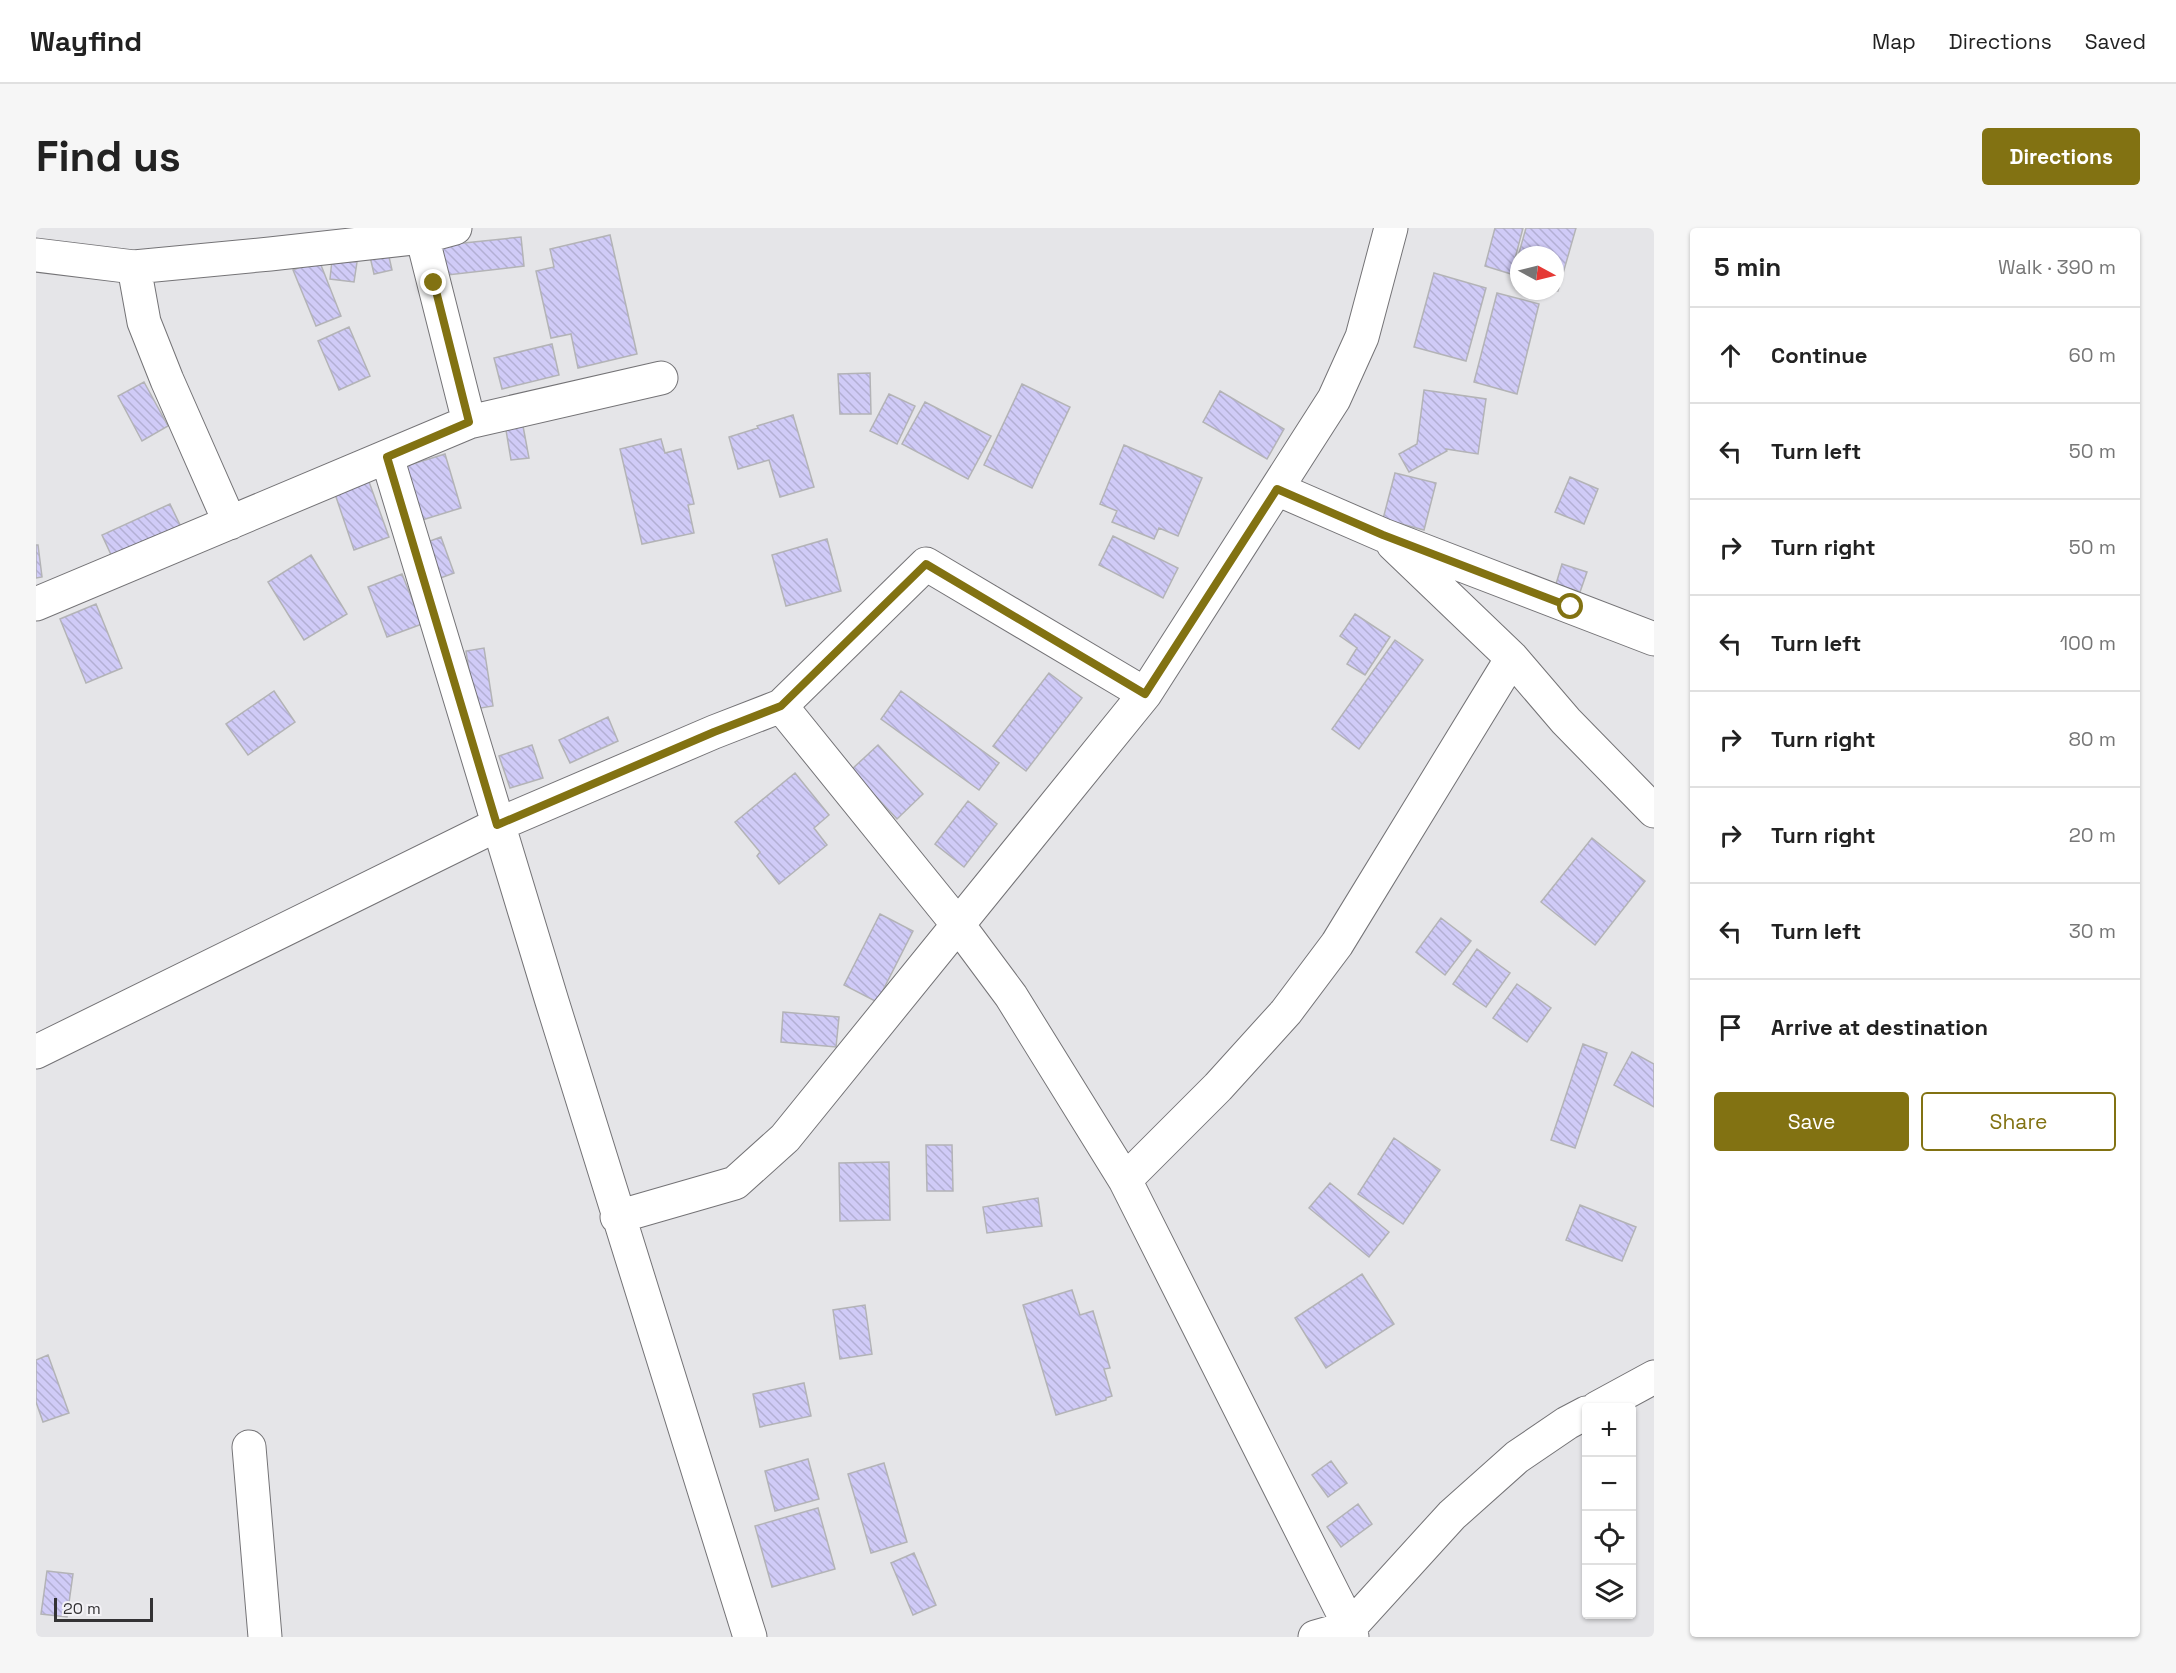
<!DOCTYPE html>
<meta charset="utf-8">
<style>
body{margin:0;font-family:"Space Grotesk",sans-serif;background:#f6f6f6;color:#222}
.controls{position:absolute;right:18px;bottom:18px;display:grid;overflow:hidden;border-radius:6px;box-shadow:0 2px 4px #0004}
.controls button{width:54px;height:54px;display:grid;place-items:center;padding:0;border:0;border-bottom:2px solid #e0e0e0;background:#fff;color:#222;font:30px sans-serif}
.compass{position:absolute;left:1474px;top:18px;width:54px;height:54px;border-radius:50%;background:#fff;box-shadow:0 2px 4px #0004;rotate:97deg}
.scale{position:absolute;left:18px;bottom:15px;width:99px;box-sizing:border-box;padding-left:6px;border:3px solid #333234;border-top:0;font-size:16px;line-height:21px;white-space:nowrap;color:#333234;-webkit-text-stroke:4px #f3f2f6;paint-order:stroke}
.stop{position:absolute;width:18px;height:18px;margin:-14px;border:4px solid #827212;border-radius:50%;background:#fff}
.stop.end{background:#827212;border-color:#fff;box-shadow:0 2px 6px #0008}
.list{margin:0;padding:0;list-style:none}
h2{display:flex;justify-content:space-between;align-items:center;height:78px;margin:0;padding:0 24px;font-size:26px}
h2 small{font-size:20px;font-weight:400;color:#767676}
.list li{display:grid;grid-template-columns:39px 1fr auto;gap:18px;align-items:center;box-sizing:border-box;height:96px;padding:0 24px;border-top:2px solid #e0e0e0}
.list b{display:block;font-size:22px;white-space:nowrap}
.list em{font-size:20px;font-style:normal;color:#767676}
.actions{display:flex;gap:12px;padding:18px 24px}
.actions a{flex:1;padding:14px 0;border:2px solid #827212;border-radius:6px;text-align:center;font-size:21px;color:#827212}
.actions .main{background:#827212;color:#fff}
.icon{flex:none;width:33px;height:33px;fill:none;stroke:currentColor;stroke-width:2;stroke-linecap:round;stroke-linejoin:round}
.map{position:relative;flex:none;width:1618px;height:1409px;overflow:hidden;border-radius:6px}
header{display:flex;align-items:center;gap:36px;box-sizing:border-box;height:84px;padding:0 30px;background:#fff;border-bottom:2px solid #e0e0e0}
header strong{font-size:28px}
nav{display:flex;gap:33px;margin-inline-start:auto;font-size:21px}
.intro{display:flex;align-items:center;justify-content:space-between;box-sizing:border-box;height:144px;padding:0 36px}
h1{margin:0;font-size:42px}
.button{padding:15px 27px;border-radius:6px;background:#827212;color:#fff;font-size:21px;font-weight:700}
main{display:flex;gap:36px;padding:0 36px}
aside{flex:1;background:#fff;border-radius:6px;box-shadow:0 2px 4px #0004}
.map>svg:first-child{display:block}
.building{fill:url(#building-back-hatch);stroke:#b3b3b6;stroke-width:1.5}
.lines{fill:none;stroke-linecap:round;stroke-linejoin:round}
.street-casing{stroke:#747376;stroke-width:35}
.street{stroke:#fff;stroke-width:33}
.route{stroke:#827212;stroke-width:8}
</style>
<header>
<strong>Wayfind</strong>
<nav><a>Map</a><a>Directions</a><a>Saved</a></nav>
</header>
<div class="intro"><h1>Find us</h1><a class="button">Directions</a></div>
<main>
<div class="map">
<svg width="1618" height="1409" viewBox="0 0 1618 1409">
<defs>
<pattern id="building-back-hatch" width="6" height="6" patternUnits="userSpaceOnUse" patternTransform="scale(1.5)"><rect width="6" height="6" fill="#d0cbf7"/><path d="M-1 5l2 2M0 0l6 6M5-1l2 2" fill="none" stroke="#b3afd4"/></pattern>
</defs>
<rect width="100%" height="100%" fill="#e5e5e8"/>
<path class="building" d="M1459,0H1487L1475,46L1449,38Z
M1490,0H1540L1522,63H1519V27H1483V52L1476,50Z
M574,7L601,126L542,140L535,106L515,110L500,43L518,39L514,21Z
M485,9L488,38L403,48L399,18Z
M351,20L356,42L338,46L333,24Z
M283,32L305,88L280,98L257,42Z
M296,32L321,34L318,54L294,51Z
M1398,45L1450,60L1430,133L1378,119Z
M1461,65L1503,76L1481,166L1438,154Z
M313,99L334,148L303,162L282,113Z
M516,116L523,147L466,161L458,130Z
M834,145L835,186H804L802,146Z
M108,154L132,198L106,213L82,168Z
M986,156L1034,179L996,260L948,237Z
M1388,162L1450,171L1442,226L1410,221L1411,223L1373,244L1363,226L1381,216Z
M1184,163L1248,201L1231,231L1167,194Z
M853,166L879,178L861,216L834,203Z
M889,174L955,208L932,251L866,216Z
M757,187L778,259L744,269L733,232L702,241L693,209L722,200L721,198Z
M487,198L493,230L475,232L470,202Z
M625,211L629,225L645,221L658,276L652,277L658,305L606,316L584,221Z
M1088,217L1166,250L1142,308L1123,300L1118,311L1076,294L1081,283L1064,276Z
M409,226L425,280L386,292L370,238Z
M1359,245L1400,255L1388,302L1347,291Z
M1534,249L1562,261L1548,296L1519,284Z
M332,251L353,309L318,322L298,263Z
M134,276L145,299L77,331L66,307Z
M1077,308L1142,340L1127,370L1063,337Z
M405,309L418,345L399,352L386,316Z
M791,311L805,363L750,378L736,327Z
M0,317H2L6,349L0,350Z
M275,327L311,386L268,412L232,354Z
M1526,336L1551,344L1544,364L1520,356Z
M366,346L386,396L351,409L332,359Z
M60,376L86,440L50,455L24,391Z
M1319,386L1354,409L1329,447L1311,436L1321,420L1304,408Z
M1359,412L1387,432L1323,521L1296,501Z
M448,420L457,478L439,481L430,423Z
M1013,445L1046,470L990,543L957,518Z
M238,463L259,494L212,527L190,496Z
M865,463L963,535L943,562L845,491Z
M572,489L582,513L534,535L523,512Z
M496,517L507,550L474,560L463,528Z
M842,517L887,566L861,591L815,542Z
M759,545L793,587L778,600L791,617L743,656L721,628L724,624L699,594Z
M932,573L961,596L928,639L899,616Z
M1556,610L1609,653L1559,717L1505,674Z
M844,686L877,703L841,774L808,757Z
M1405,690L1435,713L1409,747L1380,724Z
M1441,721L1474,745L1450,779L1417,756Z
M1481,756L1515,780L1491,814L1457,790Z
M747,784L803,789L800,819L745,814Z
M1547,816L1571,825L1539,920L1515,912Z
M1596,824L1618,836V879L1578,857Z
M1358,910L1404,942L1367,996L1322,966Z
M890,917H916L917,963H891Z
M853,934L854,992L804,993L803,935Z
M1294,955L1353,1004L1333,1029L1273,980Z
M1002,970L1006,998L951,1005L947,979Z
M1544,977L1600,999L1586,1033L1530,1012Z
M1326,1046L1358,1096L1290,1140L1259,1090Z
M1036,1062L1044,1087L1057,1083L1074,1140L1068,1141L1076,1168L1070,1170V1172L1020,1187L987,1077Z
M829,1077L836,1126L804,1131L797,1082Z
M12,1127L33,1185L7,1194L0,1174V1132Z
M768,1155L775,1188L724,1199L717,1166Z
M772,1231L783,1271L739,1283L729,1243Z
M1295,1233L1311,1255L1292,1269L1276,1247Z
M848,1235L871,1314L835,1325L812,1246Z
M1322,1276L1336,1296L1305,1319L1291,1299Z
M782,1280L799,1341L736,1359L719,1298Z
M878,1325L900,1377L877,1387L855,1335Z
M11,1343L37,1346L31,1389L5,1386Z"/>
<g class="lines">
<g class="street-casing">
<path id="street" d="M384,0L433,194
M0,27L98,39L234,26L386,9L419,0
M98,39L108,94L131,152L194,295
M351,229C469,623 590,1017 714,1409
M1241,261L1347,307L1618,411
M1357,316L1476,430L1530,493L1618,583
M0,376L433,194L625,150
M745,478L923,698L975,768L1089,952L1314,1399L1316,1409
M0,824L461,597L678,504L745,478L890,336L1109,466
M1089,952L1182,859L1250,784L1301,716L1476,430
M581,989L699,955L749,910L1109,466L1298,171L1326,109L1355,0
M1561,1180L1618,1149
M213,1219L229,1409
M1279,1409L1314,1399L1416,1287L1481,1229L1531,1195L1550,1185"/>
</g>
<use href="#street" class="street"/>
</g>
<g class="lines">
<path class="route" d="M398,55L433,194L351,229L461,597L678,504L745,478L890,336L1109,466L1241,261L1347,307L1535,379"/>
</g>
</svg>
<div class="controls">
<button>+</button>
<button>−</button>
<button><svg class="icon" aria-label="locate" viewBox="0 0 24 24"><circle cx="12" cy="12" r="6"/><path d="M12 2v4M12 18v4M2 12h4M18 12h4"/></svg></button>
<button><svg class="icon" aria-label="layers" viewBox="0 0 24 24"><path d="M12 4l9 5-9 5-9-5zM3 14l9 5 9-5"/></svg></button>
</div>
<svg class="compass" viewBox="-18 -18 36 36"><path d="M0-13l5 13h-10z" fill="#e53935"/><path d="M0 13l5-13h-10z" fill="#767676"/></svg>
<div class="scale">20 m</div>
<div class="stop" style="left:1535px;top:379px"></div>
<div class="stop end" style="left:398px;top:55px"></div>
</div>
<aside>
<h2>5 min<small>Walk · 390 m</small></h2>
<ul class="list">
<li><svg class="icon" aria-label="ahead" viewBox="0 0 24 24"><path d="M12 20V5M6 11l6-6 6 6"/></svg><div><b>Continue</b></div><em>60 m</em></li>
<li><svg class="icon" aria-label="left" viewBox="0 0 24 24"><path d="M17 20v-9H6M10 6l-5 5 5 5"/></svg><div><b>Turn left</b></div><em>50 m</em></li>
<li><svg class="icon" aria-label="right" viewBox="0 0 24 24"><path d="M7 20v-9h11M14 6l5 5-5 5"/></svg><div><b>Turn right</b></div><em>50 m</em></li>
<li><svg class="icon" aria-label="left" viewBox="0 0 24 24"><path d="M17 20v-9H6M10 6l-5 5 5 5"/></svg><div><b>Turn left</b></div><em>100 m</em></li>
<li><svg class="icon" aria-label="right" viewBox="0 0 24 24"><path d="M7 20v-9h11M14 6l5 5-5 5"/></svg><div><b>Turn right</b></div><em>80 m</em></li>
<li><svg class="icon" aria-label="right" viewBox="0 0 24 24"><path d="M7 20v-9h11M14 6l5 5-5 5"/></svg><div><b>Turn right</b></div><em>20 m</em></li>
<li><svg class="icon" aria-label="left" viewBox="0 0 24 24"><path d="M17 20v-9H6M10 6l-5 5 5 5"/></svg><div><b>Turn left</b></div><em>30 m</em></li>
<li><svg class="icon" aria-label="arrive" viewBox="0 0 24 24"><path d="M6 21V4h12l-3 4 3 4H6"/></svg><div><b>Arrive at destination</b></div></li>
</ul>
<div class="actions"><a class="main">Save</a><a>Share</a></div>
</aside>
</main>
